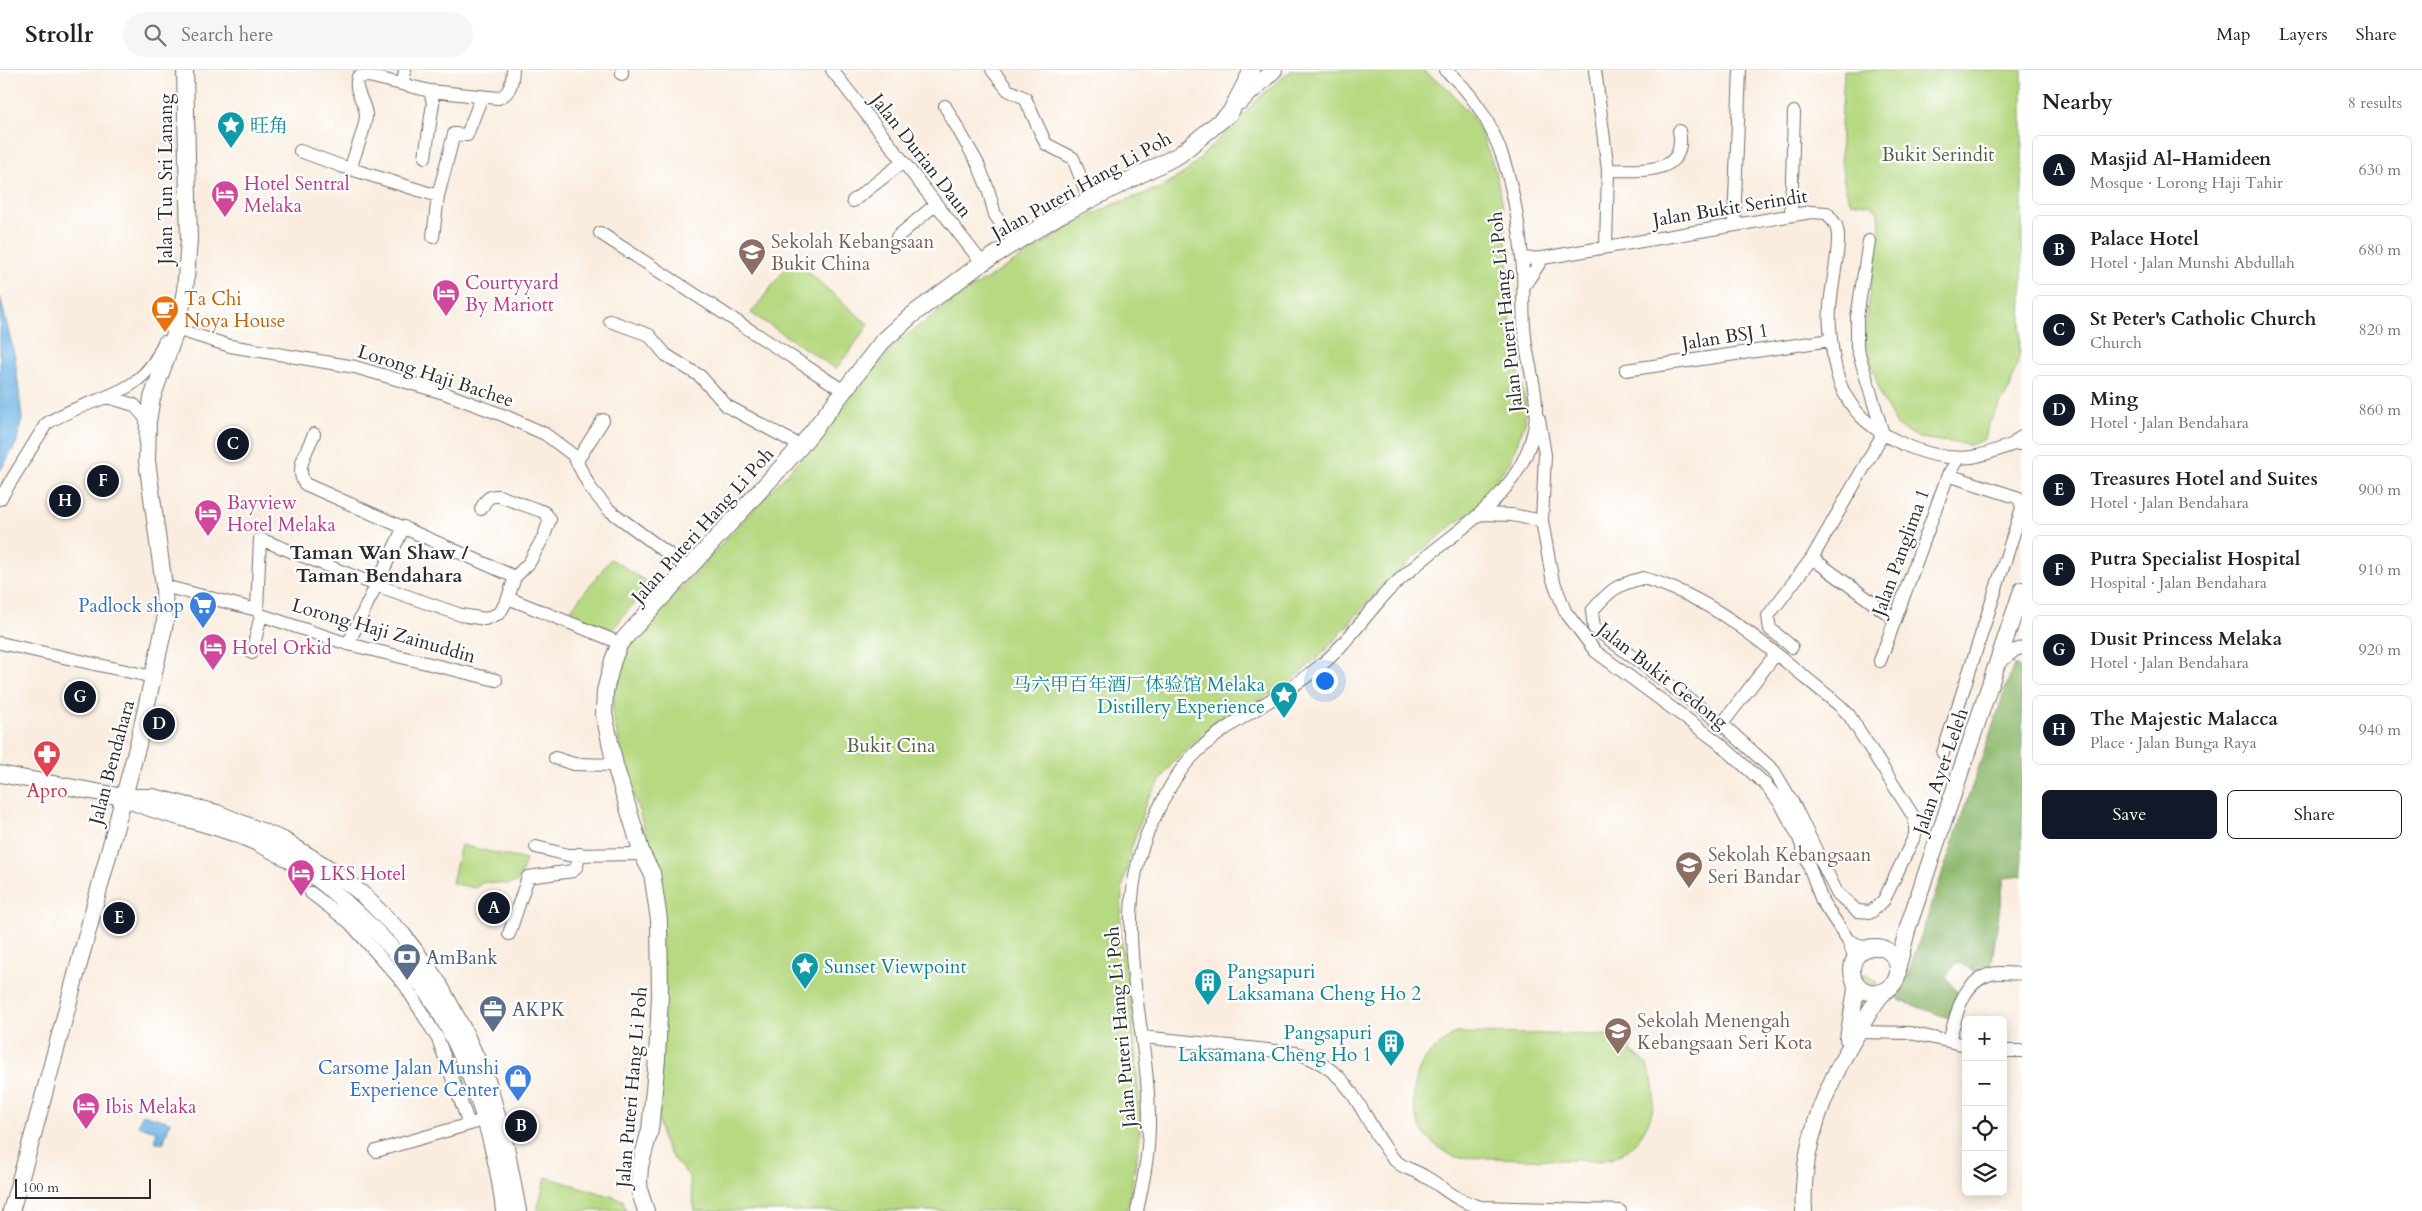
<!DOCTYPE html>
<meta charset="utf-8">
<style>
body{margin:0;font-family:Cardo,"Noto Serif SC",serif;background:#f6f6f6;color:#222}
.controls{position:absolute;right:15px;bottom:15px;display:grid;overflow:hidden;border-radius:8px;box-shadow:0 2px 12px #0003}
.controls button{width:45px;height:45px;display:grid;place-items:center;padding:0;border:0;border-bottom:1px solid #e0e0e0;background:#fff;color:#222;font:25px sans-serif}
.scale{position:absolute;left:15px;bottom:12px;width:136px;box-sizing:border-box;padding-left:5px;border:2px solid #2b2b2b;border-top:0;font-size:14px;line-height:18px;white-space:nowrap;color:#2b2b2b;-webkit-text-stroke:4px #fff;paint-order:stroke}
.you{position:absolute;left:1324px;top:610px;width:18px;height:18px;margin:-12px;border:4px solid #fff;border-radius:50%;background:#1a73e8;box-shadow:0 0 0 8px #1a73e833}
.badge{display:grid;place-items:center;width:32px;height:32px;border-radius:50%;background:#111827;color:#fff;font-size:16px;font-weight:700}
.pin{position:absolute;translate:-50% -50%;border:2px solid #fff;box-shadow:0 1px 5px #0006}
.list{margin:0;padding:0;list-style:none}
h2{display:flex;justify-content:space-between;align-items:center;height:65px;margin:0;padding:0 20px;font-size:21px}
h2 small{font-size:16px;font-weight:400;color:#767676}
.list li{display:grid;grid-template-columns:32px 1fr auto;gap:15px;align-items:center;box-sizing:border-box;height:70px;margin:0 10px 10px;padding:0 10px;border:1px solid #e0e0e0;border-radius:8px}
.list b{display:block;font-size:19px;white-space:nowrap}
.list p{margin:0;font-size:16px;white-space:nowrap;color:#767676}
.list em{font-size:16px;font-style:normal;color:#767676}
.actions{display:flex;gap:10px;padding:15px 20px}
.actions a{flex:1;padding:11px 0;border:1px solid #111827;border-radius:8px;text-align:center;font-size:18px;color:#111827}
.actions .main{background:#111827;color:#fff}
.icon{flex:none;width:28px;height:28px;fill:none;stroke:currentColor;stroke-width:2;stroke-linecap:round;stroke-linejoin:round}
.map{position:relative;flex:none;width:2022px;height:1141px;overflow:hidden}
header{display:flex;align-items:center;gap:30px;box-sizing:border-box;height:70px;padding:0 25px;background:#fff;border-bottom:1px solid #e0e0e0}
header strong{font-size:24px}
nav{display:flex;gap:28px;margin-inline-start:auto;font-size:18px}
.search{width:350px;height:45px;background:#f6f6f6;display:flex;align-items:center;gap:12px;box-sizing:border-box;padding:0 18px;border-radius:28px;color:#767676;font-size:19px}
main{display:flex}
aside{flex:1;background:#fff}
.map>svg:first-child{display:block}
.green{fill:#b6d981;stroke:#708256}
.forest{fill:#90b96f;stroke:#5e724d}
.water{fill:#6fb6e6;stroke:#4d7088}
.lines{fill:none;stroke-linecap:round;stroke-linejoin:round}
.minor-casing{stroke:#736f6a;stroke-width:14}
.major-casing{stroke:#736f6a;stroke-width:18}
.minor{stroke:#fff;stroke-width:12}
.major{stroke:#fff;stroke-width:16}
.labels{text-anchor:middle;stroke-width:4.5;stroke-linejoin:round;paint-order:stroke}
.culture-label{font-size:19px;fill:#0d838f;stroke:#fff;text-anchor:start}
.park-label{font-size:19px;fill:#555f45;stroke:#fff}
.street-label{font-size:19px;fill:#2b2b2b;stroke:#fff}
.hotel-label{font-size:19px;fill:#b23c85;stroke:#fff;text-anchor:start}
.education-label{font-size:19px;fill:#785e54;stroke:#fff;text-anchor:start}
.food-label{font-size:19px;fill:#c56008;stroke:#fff;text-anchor:start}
.shop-label{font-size:19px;fill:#366cbe;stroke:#fff;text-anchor:end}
.health-label{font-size:19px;fill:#be3a42;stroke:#fff}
.service-label{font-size:19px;fill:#4e5e75;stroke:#fff;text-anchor:start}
.neighbourhood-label{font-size:20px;font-weight:bold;fill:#2b2b2b;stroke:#fff}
</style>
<header>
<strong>Strollr</strong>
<div class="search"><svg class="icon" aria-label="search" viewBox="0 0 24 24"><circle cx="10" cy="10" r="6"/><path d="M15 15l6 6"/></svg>Search here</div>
<nav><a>Map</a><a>Layers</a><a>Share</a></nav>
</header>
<main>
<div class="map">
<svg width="2022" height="1141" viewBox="0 0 2022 1141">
<rect width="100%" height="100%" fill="#fff"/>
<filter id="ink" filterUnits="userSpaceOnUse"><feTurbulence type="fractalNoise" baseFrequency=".02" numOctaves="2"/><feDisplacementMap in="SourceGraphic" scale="10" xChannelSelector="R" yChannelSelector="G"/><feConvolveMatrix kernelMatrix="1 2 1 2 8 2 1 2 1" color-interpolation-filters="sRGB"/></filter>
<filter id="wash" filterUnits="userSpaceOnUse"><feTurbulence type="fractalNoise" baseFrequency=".0096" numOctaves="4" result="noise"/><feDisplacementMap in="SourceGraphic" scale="20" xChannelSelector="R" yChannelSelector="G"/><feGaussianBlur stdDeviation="1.12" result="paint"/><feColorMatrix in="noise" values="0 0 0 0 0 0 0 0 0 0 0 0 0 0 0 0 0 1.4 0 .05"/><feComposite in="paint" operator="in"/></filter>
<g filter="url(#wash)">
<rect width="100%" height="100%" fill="#faeddf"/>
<path class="green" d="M1292,0H1422L1446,17L1470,44L1480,61L1494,97L1502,130L1508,186L1510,255L1526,336L1525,352L1511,390L1477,436L1414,487L1377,522L1323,583L1290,612L1204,663L1173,692L1147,730L1132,776L1122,819L1120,866L1130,921L1139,1028L1140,1068L1127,1141H695L689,1106L674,1090L662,1070L658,1046L655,791L626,701L612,642L615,613L623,588L632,571L809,380L874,299L898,272L953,230L1078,152L1112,135L1160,118L1186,102L1265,22Z
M1844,0H2022V229L2019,287L2009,319L1988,355L1985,369L1970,375L1920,368L1898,357L1882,329L1865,272L1867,238L1880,160L1879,144L1872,135L1851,132C1834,100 1843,37 1844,0Z
M793,189L869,255L836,299L751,243Z
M611,489L650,514L613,559L568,543Z
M461,775L526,790L518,812L507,814L484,812L475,818L452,813Z
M1860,902L1878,912L1855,950L1862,922Z
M1456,963L1631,965V981C1636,985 1643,989 1646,994C1665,1027 1649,1071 1615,1087C1610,1090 1602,1090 1596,1091L1454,1087C1443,1080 1430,1073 1423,1062C1410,1043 1411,1010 1424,991C1432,979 1445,971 1456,963Z
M546,1107L623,1130L626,1141H537Z"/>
<path class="forest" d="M2014,594L2022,600V806L2004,808L1991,898L1980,903L1956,892L1946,907L1958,923L1951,949L1899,930Z"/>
<path class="water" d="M0,226L15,288L22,348L16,374L0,401Z
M142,1044L170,1052L163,1074L154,1071L157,1061L138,1056Z"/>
</g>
<g filter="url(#ink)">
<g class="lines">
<g class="minor-casing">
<path id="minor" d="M832,0L982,193
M992,0L1008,20L1025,28L1046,74L1073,88L1089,129
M1595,0L1608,100L1606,176
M622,4V0
M403,14L405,0
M430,21L498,28C511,24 512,12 513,0
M945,36L978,94L988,119L995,145L1015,173
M300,81L341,96L438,126
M351,98C354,83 366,59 366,45C365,31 353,21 358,7L369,6L430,21L433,33L425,87
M1608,100C1637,100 1688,107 1679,61
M853,131L903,92
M1791,145L1794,42
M1734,154L1740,0
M600,163L844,321
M433,167L438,126L454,64L467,65L482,26
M897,167L936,134
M1522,189L1543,188L1811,142L1827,143L1836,155L1838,164C1839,195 1827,227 1830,258C1832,280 1835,309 1847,328C1868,365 1929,392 1972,387C1990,384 2005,377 2022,371
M1524,216L1543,188
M610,251L649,265L666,285L700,306L727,336L801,376
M170,257L230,276L355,297L444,323L505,346L545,364L573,385L591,419L609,440L689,499
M1626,300L1831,270
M108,327L134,335L148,351
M1539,349L1545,385L1542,451L1552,507L1565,541L1595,581L1719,673L1766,715L1781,734L1799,768L1822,831L1848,870L1855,889
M314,364C308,379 294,399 305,414L515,507
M577,391L603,350
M1948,405L2019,428L2022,437
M0,429L46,354C91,324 142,331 164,272
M1482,444L1512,445L1542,451
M1812,488L1895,549
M1643,508C1719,529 1779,587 1839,635L1849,645L1910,741L1915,749V765L1884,830L1871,842L1857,841L1837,823L1793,733L1774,701L1722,654L1594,558L1592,541C1610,520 1616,515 1643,508Z
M164,516L257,540
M508,528L620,573
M261,545L348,574L496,610
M0,573L153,607
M348,574L404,457
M1792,577L1770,559L1768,546L1812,488L1883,364L1857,277V247L1869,171
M252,583L261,545L257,540L260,469L376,515L461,545L485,549L500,543L508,528L515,507L529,493L544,466L550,449L544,442L499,426C488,425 486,430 481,439
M1880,591L1948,405L1959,388
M1998,594L2015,580L2022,578
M1722,654L1775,585
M1943,683L2022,438
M555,688L574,694L615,695
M536,777L568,785L642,784
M311,823L350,853L405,915L438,969L469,1054
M509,864L528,807L573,801L577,796L579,784
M1848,870L1867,879
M1858,962L1910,963L1966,975
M1142,967L1296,983C1355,1000 1358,1044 1392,1087C1400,1098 1413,1099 1424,1106C1447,1119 1453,1130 1481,1137L1620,1141
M1949,971C1957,945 1960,913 1991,904C2001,901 2012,905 2022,903
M2003,981H2022
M376,1081L477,1052
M1137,1141C1143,1113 1149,1084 1149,1055C1150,955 1107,853 1150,757C1161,734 1173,707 1191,688C1227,649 1286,627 1327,590C1347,572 1362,550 1380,530C1391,516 1405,505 1419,493C1465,454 1520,424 1534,360C1541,328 1528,298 1525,267C1522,245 1524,222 1523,200C1518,130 1503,46 1445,0"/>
</g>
<g class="major-casing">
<path id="major" d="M1241,31L1274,0
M2018,372L2022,369
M0,704L123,727H153L217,743L283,770L336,803L362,824L403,865L424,893L439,914L464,961L488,1013L506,1077L518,1141
M127,729C156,743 187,748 218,758C237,764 259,773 277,783C303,796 326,814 347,834C376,860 404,889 426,921C466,977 497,1072 504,1141
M1852 900a23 23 0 1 1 46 0a23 23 0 1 1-46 0Z
M1898,896L1908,857L2022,520
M1848,969L1856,919L1855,911
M11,1141L33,1065L138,674L165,553L164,516L147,391L148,351L152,328L177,258L185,221L189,170L185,0
M646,1141L640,1123L639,1112L640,1096L650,1060L657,989L660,925L659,850L652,803L642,784L615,695L604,644L605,621L613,590L620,573L801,376L882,272L912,245L982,193L1060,145L1179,85L1230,43L1252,0
M1804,1141C1800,1077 1825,1018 1857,964C1866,948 1873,933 1886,920"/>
</g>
<use href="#minor" class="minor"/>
<use href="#major" class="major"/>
</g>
</g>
<defs>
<g id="sight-pin" transform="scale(1.4375)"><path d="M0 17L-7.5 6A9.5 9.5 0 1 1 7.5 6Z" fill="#0f9aa8" stroke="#fff"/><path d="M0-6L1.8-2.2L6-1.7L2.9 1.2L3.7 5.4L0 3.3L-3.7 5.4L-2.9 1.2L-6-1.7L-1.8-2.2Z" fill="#fff"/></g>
<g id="hotel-pin" transform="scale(1.4375)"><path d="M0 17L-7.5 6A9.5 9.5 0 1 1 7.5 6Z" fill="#d1479c" stroke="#fff"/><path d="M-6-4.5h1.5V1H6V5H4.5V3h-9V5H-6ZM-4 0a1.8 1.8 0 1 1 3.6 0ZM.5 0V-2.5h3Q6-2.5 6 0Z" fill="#fff"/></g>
<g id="school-pin" transform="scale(1.4375)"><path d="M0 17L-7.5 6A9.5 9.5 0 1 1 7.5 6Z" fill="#8d6e63" stroke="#fff"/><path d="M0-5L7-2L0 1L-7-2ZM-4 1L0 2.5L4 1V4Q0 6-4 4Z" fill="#fff"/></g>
<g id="cafe-pin" transform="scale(1.4375)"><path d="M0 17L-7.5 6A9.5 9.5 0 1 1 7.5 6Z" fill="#e8710a" stroke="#fff"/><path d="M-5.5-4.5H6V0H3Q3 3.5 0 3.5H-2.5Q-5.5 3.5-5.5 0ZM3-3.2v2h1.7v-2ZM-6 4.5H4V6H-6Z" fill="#fff"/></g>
<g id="supermarket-pin" transform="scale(1.4375)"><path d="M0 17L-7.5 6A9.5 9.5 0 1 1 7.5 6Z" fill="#3f7fe0" stroke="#fff"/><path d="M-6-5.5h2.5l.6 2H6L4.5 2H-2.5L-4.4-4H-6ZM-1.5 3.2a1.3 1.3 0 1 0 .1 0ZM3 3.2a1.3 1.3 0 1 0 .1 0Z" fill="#fff"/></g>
<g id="pharmacy-pin" transform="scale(1.4375)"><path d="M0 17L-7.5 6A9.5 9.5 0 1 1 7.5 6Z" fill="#e0444e" stroke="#fff"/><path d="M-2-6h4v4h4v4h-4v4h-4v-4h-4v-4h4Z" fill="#fff"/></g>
<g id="bank-pin" transform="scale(1.4375)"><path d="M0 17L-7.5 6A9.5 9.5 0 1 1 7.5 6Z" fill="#5c6f8a" stroke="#fff"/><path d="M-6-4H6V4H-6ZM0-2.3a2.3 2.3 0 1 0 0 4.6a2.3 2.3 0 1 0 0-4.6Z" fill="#fff"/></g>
<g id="building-pin" transform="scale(1.4375)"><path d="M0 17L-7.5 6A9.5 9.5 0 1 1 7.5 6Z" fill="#0f9aa8" stroke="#fff"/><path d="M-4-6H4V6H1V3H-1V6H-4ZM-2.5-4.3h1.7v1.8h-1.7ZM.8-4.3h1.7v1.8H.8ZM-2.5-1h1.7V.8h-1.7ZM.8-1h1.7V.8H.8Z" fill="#fff"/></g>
<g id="office-pin" transform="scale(1.4375)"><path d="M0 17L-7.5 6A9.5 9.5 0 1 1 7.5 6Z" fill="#5c6f8a" stroke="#fff"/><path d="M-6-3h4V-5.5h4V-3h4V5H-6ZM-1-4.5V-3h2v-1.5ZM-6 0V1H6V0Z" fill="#fff"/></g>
<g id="shop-pin" transform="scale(1.4375)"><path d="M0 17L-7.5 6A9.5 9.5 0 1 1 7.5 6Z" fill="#3f7fe0" stroke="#fff"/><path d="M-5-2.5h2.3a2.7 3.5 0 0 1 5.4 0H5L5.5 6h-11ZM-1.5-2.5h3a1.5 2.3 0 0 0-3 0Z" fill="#fff"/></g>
</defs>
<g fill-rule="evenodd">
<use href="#sight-pin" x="231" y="55"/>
<use href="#hotel-pin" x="225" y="124"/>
<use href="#school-pin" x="752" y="182"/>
<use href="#hotel-pin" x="446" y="223"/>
<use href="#cafe-pin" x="165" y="239"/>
<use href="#hotel-pin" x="208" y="443"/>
<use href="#supermarket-pin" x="203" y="535"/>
<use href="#hotel-pin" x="213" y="577"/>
<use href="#sight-pin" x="1284" y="625"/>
<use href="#pharmacy-pin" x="47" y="684"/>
<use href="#school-pin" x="1689" y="795"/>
<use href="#hotel-pin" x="301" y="803"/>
<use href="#bank-pin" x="407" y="887"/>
<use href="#sight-pin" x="805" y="896"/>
<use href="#building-pin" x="1208" y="912"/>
<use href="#office-pin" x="493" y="939"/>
<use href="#school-pin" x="1618" y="961"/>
<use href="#building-pin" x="1391" y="973"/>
<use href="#shop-pin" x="518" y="1008"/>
<use href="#hotel-pin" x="86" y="1036"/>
</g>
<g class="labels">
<g class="culture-label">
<text x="250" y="62">旺角</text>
<text x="1265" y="621" text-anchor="end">马六甲百年酒厂体验馆 Melaka<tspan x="1265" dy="22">Distillery Experience</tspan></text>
<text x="824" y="903">Sunset Viewpoint</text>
<text x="1227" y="908">Pangsapuri<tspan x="1227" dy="22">Laksamana Cheng Ho 2</tspan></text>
<text x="1372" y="969" text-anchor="end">Pangsapuri<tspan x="1372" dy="22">Laksamana Cheng Ho 1</tspan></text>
</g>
<g class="park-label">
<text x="1938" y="91">Bukit Serindit</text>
<text x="891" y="682">Bukit Cina</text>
</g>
<g class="street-label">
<text transform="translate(922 85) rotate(52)" y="7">Jalan Durian Daun</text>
<text transform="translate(165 109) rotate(-90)" y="7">Jalan Tun Sri Lanang</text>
<text transform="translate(1081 115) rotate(-29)" y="7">Jalan Puteri Hang Li Poh</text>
<text transform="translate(1730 137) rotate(-9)" y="7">Jalan Bukit Serindit</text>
<text transform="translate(1505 242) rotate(-96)" y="7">Jalan Puteri Hang Li Poh</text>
<text transform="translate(1725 266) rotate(-9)" y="7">Jalan BSJ 1</text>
<text transform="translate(436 305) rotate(18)" y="7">Lorong Haji Bachee</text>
<text transform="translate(702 455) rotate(-48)" y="7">Jalan Puteri Hang Li Poh</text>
<text transform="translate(1900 482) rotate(-70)" y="7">Jalan Panglima 1</text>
<text transform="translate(384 560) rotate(16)" y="7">Lorong Haji Zainuddin</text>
<text transform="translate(1663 605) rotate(38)" y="7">Jalan Bukit Gedong</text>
<text transform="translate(111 692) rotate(-75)" y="7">Jalan Bendahara</text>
<text transform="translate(1940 701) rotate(-71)" y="7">Jalan Ayer Leleh</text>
<text transform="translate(1120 957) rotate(-95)" y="7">Jalan Puteri Hang Li Poh</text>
<text transform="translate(631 1017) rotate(-85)" y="7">Jalan Puteri Hang Li Poh</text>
</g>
<g class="hotel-label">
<text x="244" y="120">Hotel Sentral<tspan x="244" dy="22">Melaka</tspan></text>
<text x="465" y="219">Courtyyard<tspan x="465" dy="22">By Mariott</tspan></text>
<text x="227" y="439">Bayview<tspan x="227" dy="22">Hotel Melaka</tspan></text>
<text x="232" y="584">Hotel Orkid</text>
<text x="320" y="810">LKS Hotel</text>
<text x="105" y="1043">Ibis Melaka</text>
</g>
<g class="education-label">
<text x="771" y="178">Sekolah Kebangsaan<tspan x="771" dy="22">Bukit China</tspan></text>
<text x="1708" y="791">Sekolah Kebangsaan<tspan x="1708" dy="22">Seri Bandar</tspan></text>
<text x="1637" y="957">Sekolah Menengah<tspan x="1637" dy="22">Kebangsaan Seri Kota</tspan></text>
</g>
<g class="food-label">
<text x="184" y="235">Ta Chi<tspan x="184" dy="22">Noya House</tspan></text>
</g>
<g class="shop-label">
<text x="184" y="542">Padlock shop</text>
<text x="499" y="1004">Carsome Jalan Munshi<tspan x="499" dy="22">Experience Center</tspan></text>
</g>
<g class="health-label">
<text x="47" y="727">Apro</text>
</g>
<g class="service-label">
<text x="426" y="894">AmBank</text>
<text x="512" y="946">AKPK</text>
</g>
<g class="neighbourhood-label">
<text x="379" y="489">Taman Wan Shaw /<tspan x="379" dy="23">Taman Bendahara</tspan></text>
</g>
</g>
</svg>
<div class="controls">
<button>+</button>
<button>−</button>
<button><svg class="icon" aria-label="locate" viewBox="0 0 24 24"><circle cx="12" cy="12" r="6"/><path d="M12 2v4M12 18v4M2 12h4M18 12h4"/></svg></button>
<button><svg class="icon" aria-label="layers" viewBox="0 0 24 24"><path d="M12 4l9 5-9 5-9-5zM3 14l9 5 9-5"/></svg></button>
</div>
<div class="scale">100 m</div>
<div class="you"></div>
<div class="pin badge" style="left:494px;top:838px">A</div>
<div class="pin badge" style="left:521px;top:1056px">B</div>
<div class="pin badge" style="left:233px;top:374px">C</div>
<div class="pin badge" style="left:159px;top:654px">D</div>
<div class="pin badge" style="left:119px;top:848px">E</div>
<div class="pin badge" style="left:103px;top:411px">F</div>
<div class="pin badge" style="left:80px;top:627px">G</div>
<div class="pin badge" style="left:65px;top:431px">H</div>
</div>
<aside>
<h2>Nearby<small>8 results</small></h2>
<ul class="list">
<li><span class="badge">A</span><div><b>Masjid Al-Hamideen</b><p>Mosque · Lorong Haji Tahir</p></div><em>630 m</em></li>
<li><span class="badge">B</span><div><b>Palace Hotel</b><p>Hotel · Jalan Munshi Abdullah</p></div><em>680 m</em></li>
<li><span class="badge">C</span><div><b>St Peter's Catholic Church</b><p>Church</p></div><em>820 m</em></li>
<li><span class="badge">D</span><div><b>Ming</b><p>Hotel · Jalan Bendahara</p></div><em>860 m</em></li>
<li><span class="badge">E</span><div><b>Treasures Hotel and Suites</b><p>Hotel · Jalan Bendahara</p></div><em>900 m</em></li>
<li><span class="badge">F</span><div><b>Putra Specialist Hospital</b><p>Hospital · Jalan Bendahara</p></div><em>910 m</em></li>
<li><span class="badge">G</span><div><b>Dusit Princess Melaka</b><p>Hotel · Jalan Bendahara</p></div><em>920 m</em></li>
<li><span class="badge">H</span><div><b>The Majestic Malacca</b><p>Place · Jalan Bunga Raya</p></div><em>940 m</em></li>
</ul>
<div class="actions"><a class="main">Save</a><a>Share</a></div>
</aside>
</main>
